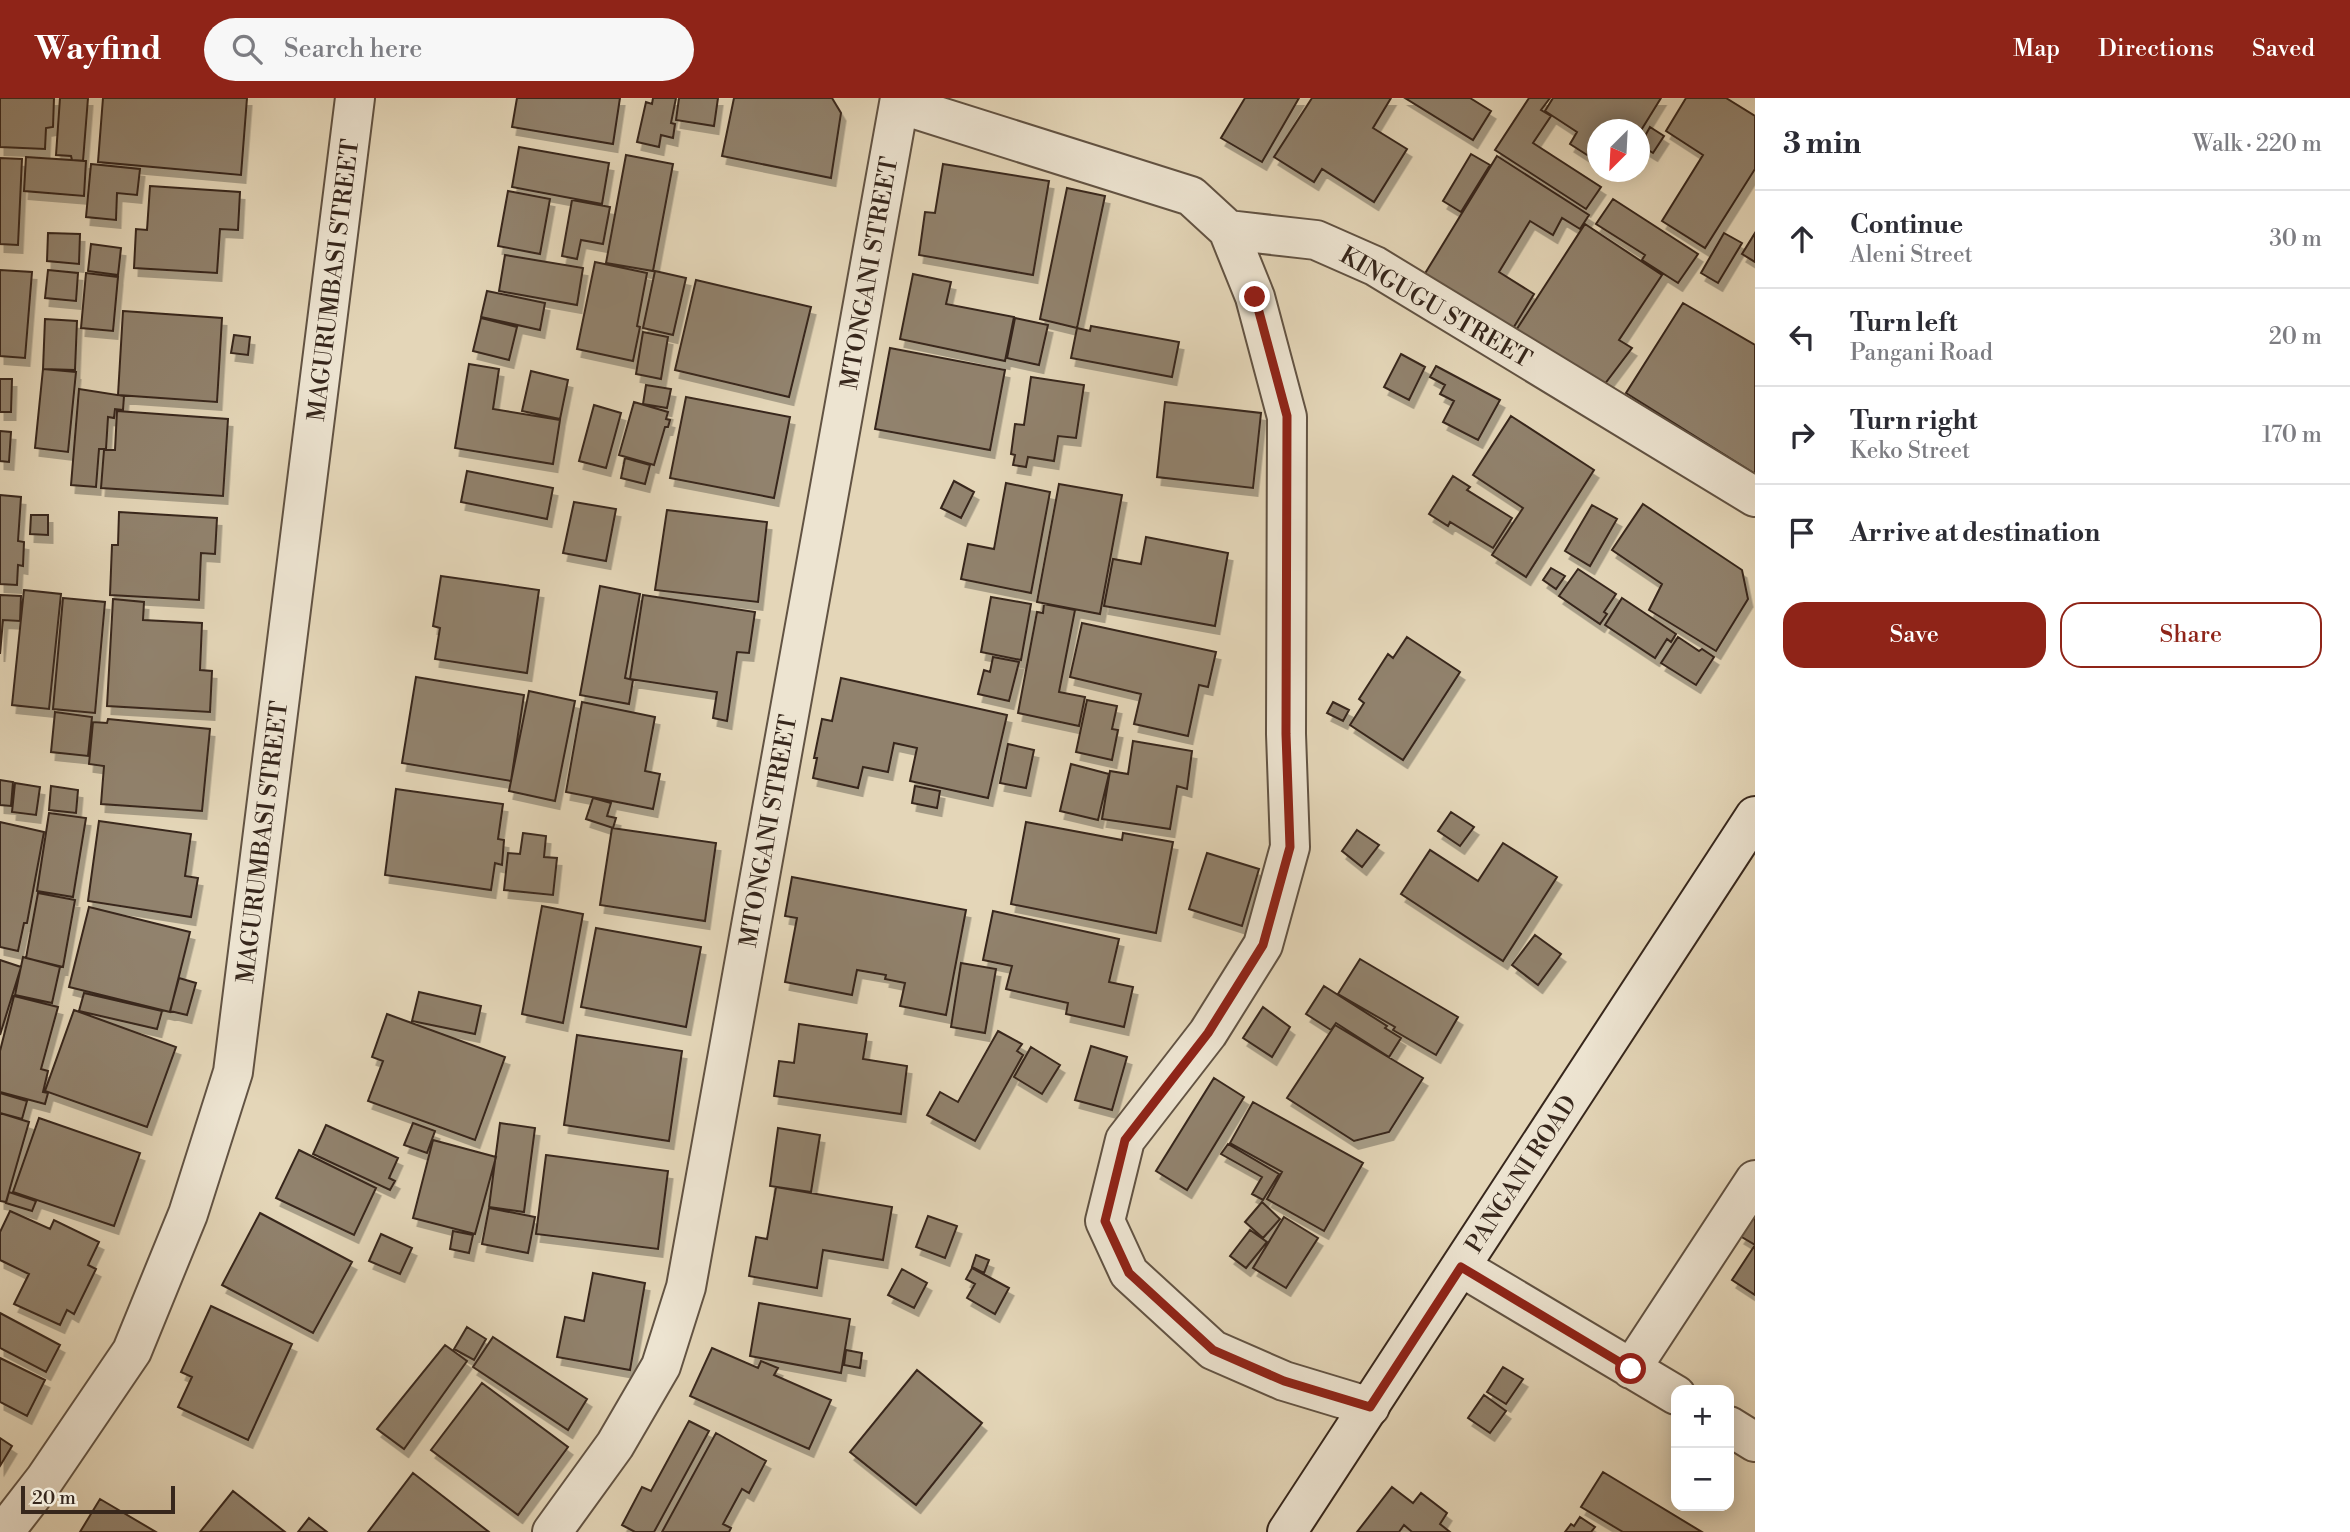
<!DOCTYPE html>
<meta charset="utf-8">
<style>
body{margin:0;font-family:"Libre Bodoni",serif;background:#f7f7f7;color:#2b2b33}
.controls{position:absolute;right:21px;bottom:21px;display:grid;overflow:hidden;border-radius:14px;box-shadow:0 4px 18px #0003}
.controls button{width:63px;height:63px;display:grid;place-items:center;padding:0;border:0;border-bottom:2px solid #e1e1e2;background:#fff;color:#2b2b33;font:35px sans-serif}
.compass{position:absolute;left:1587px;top:21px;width:63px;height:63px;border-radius:50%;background:#fff;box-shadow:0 4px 18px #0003;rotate:204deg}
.scale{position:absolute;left:21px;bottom:18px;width:154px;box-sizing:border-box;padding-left:7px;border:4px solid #37271c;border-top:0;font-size:19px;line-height:24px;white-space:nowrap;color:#37271c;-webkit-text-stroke:5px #ede4d1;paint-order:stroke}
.stop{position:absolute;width:21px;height:21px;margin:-16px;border:5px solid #8f2418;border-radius:50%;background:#fff}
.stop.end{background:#8f2418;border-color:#fff;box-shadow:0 2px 7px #0008}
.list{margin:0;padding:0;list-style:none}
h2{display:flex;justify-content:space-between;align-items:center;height:91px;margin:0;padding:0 28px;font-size:30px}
h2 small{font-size:23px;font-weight:400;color:#7c7c81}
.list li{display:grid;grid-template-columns:46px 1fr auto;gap:21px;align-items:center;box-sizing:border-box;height:98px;padding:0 28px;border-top:2px solid #e1e1e2}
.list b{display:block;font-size:26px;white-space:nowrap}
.list p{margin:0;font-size:23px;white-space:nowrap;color:#7c7c81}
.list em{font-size:23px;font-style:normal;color:#7c7c81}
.actions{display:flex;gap:14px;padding:21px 28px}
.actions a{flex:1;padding:16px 0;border:2px solid #8f2418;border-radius:21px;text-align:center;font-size:24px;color:#8f2418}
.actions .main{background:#8f2418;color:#fff}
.icon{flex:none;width:38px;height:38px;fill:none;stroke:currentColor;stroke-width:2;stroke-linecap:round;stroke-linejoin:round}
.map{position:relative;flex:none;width:1755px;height:1434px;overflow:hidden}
header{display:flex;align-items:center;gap:42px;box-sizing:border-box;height:98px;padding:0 35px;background:#8f2418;color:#fff}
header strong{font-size:33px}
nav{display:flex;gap:38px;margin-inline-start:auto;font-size:24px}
.search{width:490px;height:63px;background:#f7f7f7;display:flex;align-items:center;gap:18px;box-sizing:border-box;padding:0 24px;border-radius:38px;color:#7c7c81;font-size:26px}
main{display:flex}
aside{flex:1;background:#fff}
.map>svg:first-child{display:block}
.building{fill:#91826d;stroke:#37271c;stroke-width:2;filter:url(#shadow)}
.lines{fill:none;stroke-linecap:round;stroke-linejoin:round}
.minor-casing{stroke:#625343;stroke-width:42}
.secondary-casing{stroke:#37271c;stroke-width:42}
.minor{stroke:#ede4d1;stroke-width:38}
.secondary{stroke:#ede4d1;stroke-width:38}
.route{stroke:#8f2418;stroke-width:9}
.labels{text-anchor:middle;stroke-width:7;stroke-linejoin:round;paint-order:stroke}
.street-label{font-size:24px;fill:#37271c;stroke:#ede4d1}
</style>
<header>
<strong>Wayfind</strong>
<div class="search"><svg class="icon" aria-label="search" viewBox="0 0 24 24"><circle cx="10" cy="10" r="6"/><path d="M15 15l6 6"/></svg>Search here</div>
<nav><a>Map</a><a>Directions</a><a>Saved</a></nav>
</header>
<main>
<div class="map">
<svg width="1755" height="1434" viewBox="0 0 1755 1434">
<defs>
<filter id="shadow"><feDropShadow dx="4.5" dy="8" stdDeviation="0" flood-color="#0004"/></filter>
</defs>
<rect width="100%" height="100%" fill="#e4d6b8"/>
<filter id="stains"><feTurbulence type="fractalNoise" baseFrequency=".00286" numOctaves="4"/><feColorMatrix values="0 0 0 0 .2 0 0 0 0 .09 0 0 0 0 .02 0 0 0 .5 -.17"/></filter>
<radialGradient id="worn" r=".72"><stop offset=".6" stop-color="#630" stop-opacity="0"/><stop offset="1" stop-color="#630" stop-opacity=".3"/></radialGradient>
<path class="building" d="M0,0H54L53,29L46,30L45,51L0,49Z
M60,0H88L83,63L72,62L71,58L56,57Z
M103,0H247L241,77L98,64Z
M517,0H620L613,46L512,29Z
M653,0H676L671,25L675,26L673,40L661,37L659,49L637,44L646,4L652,6Z
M679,0H718L714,28L676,22Z
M734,0H832L841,15L831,80L722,58Z
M1245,0H1299L1262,64L1221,40Z
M1312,0H1391L1373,30L1407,51L1374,104L1322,71L1314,84L1274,59Z
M1405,0H1470L1491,13L1473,42Z
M1529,0H1550L1541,12L1551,18L1533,45L1601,89L1586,111L1495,52Z
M1553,0H1661L1640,34V32H1598V64L1570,46L1577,34L1545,13Z
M1686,0H1726L1755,18V71L1705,150L1662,123L1703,57L1666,33Z
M1650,29L1664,38L1653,55L1640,47Z
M519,49L609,65L602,106L512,89Z
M1471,56L1490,67L1461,114L1443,103Z
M626,57L673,66L653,173L606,165Z
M1497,58L1589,117L1580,131L1562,120L1553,137L1530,123L1499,174L1534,196L1509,237L1421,182Z
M26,59L86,63L84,98L24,93Z
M0,60L22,61L18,147L0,146Z
M91,66L140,71L137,97L117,95L116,122L86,119Z
M943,66L1049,83L1033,177L919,157L925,114L935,115Z
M150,88L240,94L238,132L220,131L217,175L134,170L136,131L147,132Z
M1067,90L1105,98L1077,230L1040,221Z
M508,93L550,101L540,156L498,148Z
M1613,101L1698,156L1678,185L1642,162L1645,157L1596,126Z
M572,102L610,109L603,146L581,142L577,161L562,158Z
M1585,126L1662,177L1619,242L1632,250L1604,287L1511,240Z
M48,135L80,136L79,166L47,163Z
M1724,135L1742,145L1718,185L1701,175Z
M1755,135V164L1742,156Z
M91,146L121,150L118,177L88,173Z
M505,157L583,170L577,207L499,193Z
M595,164L647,175L637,228L640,229L633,263L577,251Z
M0,172L32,174L25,260L0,258Z
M48,172L78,175L76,203L45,200Z
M655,173L686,180L673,237L643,230Z
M86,175L118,179L113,233L81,230Z
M913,176L951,184L946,206L1014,219L1005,263L900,241Z
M696,182L811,209L789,299L675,272Z
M487,193L545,205L540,232L481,219Z
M1683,205L1755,247V376L1626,295Z
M123,213L222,220L217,304L118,297Z
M481,220L517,229L509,262L473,253Z
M1015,220L1048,227L1039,267L1007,260Z
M45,221L77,223L75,272L43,271Z
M1091,228L1179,244L1172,279L1071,260L1077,230L1090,233Z
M643,234L668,239L661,281L636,276Z
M234,237L250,239L248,257L231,255Z
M890,250L1005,272L990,352L875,331Z
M1401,256L1425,269L1409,302L1384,289Z
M469,266L499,271L493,311L560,322L553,366L455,350Z
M1436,268L1500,302L1478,342L1443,324L1454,303L1440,296L1445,287L1430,279Z
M43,271L76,274L68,354L35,350Z
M531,273L568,282L560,321L522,313Z
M1031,279L1084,287L1076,340L1058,338L1054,363L1028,359L1026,369L1013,367L1015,357L1011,356L1015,326L1024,327Z
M0,281H12L11,314H0Z
M646,287L671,291L667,310L643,306Z
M79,291L124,298L123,312L115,311L114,320L108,319L106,351H99L96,389L71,387Z
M686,299L790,319L774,400L670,380Z
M634,304L668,314L666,321L670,322L668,329H665L654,367L619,357Z
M1165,304L1261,315L1253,390L1157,379Z
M594,307L621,315L606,370L579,363Z
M117,313L228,321L223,398L101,390L104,352H115Z
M1511,318L1594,372L1526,479L1492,457L1523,410L1473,377Z
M0,333L11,334L9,364L0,363Z
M625,360L650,367L645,386L621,380Z
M467,373L553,390L547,421L461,404Z
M1453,378L1470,389L1467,392L1512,420L1493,450L1450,424L1448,428L1429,416Z
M954,383L974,394L961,420L941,410Z
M1006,385L1050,394L1031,495L961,481L968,446L994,451Z
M1059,386L1122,397L1100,516L1037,504Z
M0,397L21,399L18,443L24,444L23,468L18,467L17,487L0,486Z
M574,404L616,411L606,463L563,455Z
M1643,406L1742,472L1748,501L1716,553L1649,512L1662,486L1612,452Z
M1592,407L1617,421L1590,468L1565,453Z
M667,412L767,424L758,504L655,492Z
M119,414L217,420L215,456L201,455L199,502L110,497L112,447H118Z
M31,417H48V437L30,436Z
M1146,439L1228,455L1215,528L1104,508L1113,461L1141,466Z
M1551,470L1565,478L1556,491L1543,482Z
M1578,471L1616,496L1604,514L1607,516L1600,526L1559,498Z
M441,478L539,492L527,575L435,561L440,530L433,528Z
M600,488L640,496L625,580L633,582L629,606L580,597Z
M24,492L61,496L49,611L12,607Z
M0,497L21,498L20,523L3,522L0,556Z
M643,497L755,514L749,555L737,554L727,623L713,620L717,594L630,581Z
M991,499L1031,506L1021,562L981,554Z
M63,500L105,504L95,615L53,611Z
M1622,500L1676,536L1671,544L1667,541L1655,560L1605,527Z
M113,501L144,504L143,522L202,525L200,572L212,573L210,614L107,608Z
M1044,506L1075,512L1059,594L1085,599L1079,628L1018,615L1037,514L1043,515Z
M1082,525L1216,554L1208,589L1199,587L1188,638L1134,626L1141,596L1070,579Z
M1407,539L1460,574L1403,662L1350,627L1364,605L1359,601L1388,556L1393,560Z
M1678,539L1699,553L1702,551L1714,559L1696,587L1661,565Z
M993,559L1019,564L1009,603L978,596L984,572L990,574Z
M416,579L524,597L511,683L402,665Z
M841,580L1007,617L988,700L910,683L917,650L894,645L888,674L863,669L858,690L813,680L817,660H814L822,621L832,623Z
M529,593L575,603L555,703L509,693Z
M1087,602L1117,608L1112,631L1118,632L1112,662L1076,654Z
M582,604L655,619L645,673L660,676L653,711L566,694Z
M1333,604L1349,612L1343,623L1327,615Z
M55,614L92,619L88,658L51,654Z
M108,621L210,631L202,713L101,706L104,668L89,666L93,624L107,625Z
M1133,643L1192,653L1187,691L1177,688L1170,731L1102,721L1110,673L1128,676Z
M1008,646L1034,652L1026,690L1000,685Z
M1071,666L1109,676L1098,722L1060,713Z
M0,682L13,684L11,708L0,707Z
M15,685L40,689L36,717L12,714Z
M51,688L78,692L76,715L49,712Z
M915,688L940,693L937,710L912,705Z
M396,691L503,706L498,741L504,742L502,767L495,765L491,792L385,777Z
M593,700L611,705L607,718L616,720L613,730L586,721Z
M1451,714L1474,729L1460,748L1438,733Z
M49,715L86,720L73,799L37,793Z
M99,723L191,736L185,778L198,780L191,819L88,803Z
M0,724L44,734L27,825H24L18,853L0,849Z
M1026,724L1122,742L1123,735L1173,744L1156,835L1011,806Z
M612,730L716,745L705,823L600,807Z
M1357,732L1379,747L1362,769L1342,753Z
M523,735L546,738L544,759L557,760L553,797L504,792L508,755L520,756Z
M1503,745L1557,779L1503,863L1401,796L1430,752L1478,783Z
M1207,755L1259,771L1242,828L1189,811Z
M792,779L966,812L946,917L900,908L905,885L885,881L886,877L857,872L852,897L785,884L797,820L785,818Z
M38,795L75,802L63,869L26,860Z
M542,808L583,816L563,925L522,916Z
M89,809L190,834L170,914L69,889Z
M993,813L1119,841L1109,884L1133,889L1124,929L1066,916L1068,905L1006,891L1012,868L983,862Z
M596,830L701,849L686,929L581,909Z
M1535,837L1561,856L1538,887L1512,867Z
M23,859L60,869L52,905L15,897Z
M1360,861L1458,919L1436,957L1393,932L1395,929L1338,896Z
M0,862L21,869L0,937Z
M961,865L996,871L985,935L951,929Z
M179,880L196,885L187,917L170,913Z
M1324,888L1387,928L1385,930L1401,940L1389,959L1336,925L1331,932L1306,916Z
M419,894L481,908L475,936L412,923Z
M84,895L162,913L157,931L79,913Z
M14,898L58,909L41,971L48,973L43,994L48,995L45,1006L0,994V953Z
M1263,909L1290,929L1272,959L1243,940Z
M74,912L176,949L147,1029L45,993Z
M387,916L505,959L475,1042L368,1003L383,963L372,959Z
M799,926L867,936L863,961L907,968L901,1016L774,998L779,963L794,965Z
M1335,927L1423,980L1389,1034L1354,1043L1287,1000Z
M998,933L1022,946L1017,953L1023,957L975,1043L927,1017L940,994L958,1004Z
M577,937L682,953L669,1043L564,1027Z
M1091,948L1127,959L1112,1012L1075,1002Z
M1031,949L1060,967L1042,996L1014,979Z
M1214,980L1244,999L1187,1092L1156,1073Z
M0,995L27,1003L22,1021L0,1015Z
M1253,1004L1363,1065L1324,1133L1267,1101L1282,1074L1230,1045Z
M0,1015L29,1024L6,1104L0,1103Z
M39,1020L140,1055L114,1128L13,1094Z
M413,1025L435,1033L427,1055L404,1047Z
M500,1025L535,1030L524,1114L489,1109Z
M326,1027L398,1060L389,1080L395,1083L390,1092L313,1056Z
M778,1030L820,1037L811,1094L770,1088Z
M433,1042L496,1059L475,1136L413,1120Z
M1228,1046L1279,1076L1263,1102L1252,1096L1262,1079L1221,1056Z
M299,1052L376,1090L354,1137L276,1100Z
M546,1057L668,1073L658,1151L536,1136Z
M776,1089L892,1109L883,1162L823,1152L817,1190L749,1178L756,1139L767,1141Z
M9,1094L36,1103L32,1113L6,1105Z
M1262,1104L1280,1121L1263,1140L1245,1124Z
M489,1110L535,1119L528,1155L482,1146Z
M10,1113L50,1131L54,1122L99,1144L88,1167L96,1171L74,1216L67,1212L60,1227L14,1206L29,1176L0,1162V1134Z
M260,1115L352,1164L313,1235L222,1187Z
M1755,1116V1197L1732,1182L1755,1147L1740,1138Z
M928,1118L957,1128L945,1160L916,1149Z
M1284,1119L1318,1140L1286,1190L1253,1170Z
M1250,1132L1267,1144L1246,1170L1230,1158Z
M453,1133L473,1137L469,1155L450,1151Z
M381,1136L412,1150L400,1176L369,1163Z
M976,1157L989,1162L984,1175L972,1169Z
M972,1170L1009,1190L995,1216L967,1200L975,1186L966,1181Z
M902,1171L927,1185L914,1210L888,1197Z
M593,1175L645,1185L630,1272L557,1259L565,1219L584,1223Z
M759,1205L850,1221L841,1275L750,1258Z
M211,1208L292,1246L248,1342L178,1309L192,1279L181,1274Z
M0,1215L60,1247L46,1274L0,1250Z
M467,1229L486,1241L474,1262L454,1251Z
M493,1239L587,1301L568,1332L473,1269Z
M445,1247L467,1263L404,1351L377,1331Z
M712,1250L758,1270L761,1263L778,1270L774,1277L831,1302L809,1351L690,1298Z
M846,1252L862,1255L860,1270L844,1267Z
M0,1260L45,1282L27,1318L0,1304Z
M1503,1269L1523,1281L1506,1306L1487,1294Z
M917,1272L982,1325L916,1407L850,1354Z
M482,1285L568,1349L518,1417L431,1352Z
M1484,1297L1506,1313L1490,1335L1468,1320Z
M689,1323L709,1333L654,1434H635L622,1427L642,1389L651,1393Z
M716,1335L766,1363L749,1395L742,1391L723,1426L731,1430L729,1434H662Z
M0,1340L12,1348L0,1368Z
M1603,1374L1702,1434H1623L1581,1409Z
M413,1375L489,1434H368Z
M1392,1389L1413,1405L1421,1395L1447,1415L1440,1426L1450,1434H1412L1404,1427L1399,1434H1357Z
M233,1393L285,1434H200Z
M100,1401L156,1434H80Z
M1580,1419L1595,1429L1591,1434H1565L1571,1426L1574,1428Z
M309,1420L327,1434H298Z"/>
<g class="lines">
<g class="minor-casing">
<path id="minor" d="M899,6L1191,98L1228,132L1316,142L1375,168L1755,399
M1228,132L1255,199L1287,319L1286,636L1290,749L1263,847L1208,935L1125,1042L1105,1123L1129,1175L1213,1252L1284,1283L1370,1309
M1461,1169L1676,1297
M1631,1271L1755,1082
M1729,1328L1755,1344
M4,1434L45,1381L132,1253L188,1116L233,974L355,0
M552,1434L615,1347L661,1268L686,1189L900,0"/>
</g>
<g class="secondary-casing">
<path id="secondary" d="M1287,1434L1755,718"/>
</g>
<use href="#minor" class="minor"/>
<use href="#secondary" class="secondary"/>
</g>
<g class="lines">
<path class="route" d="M1255,199L1287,318L1286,636L1290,749L1263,847L1208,935L1125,1042L1105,1123L1129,1175L1213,1252L1284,1283L1370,1309L1461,1169L1631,1271"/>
</g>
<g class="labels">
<g class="street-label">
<text transform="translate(869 175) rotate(-80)" y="8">MTONGANI STREET</text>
<text transform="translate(333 182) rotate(-83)" y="8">MAGURUMBASI STREET</text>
<text transform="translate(1436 209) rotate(30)" y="8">KINGUGU STREET</text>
<text transform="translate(768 733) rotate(-80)" y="8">MTONGANI STREET</text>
<text transform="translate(262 744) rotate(-83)" y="8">MAGURUMBASI STREET</text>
<text transform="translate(1521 1076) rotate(-57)" y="8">PANGANI ROAD</text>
</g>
</g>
<rect width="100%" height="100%" filter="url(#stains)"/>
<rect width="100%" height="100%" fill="url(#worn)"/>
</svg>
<div class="controls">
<button>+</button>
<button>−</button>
</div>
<svg class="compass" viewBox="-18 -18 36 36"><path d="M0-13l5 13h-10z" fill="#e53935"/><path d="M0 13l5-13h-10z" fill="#7c7c81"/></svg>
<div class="scale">20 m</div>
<div class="stop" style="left:1631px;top:1271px"></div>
<div class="stop end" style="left:1255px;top:199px"></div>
</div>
<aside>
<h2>3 min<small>Walk · 220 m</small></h2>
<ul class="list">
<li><svg class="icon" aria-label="ahead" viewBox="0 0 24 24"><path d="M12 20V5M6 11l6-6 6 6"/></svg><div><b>Continue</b><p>Aleni Street</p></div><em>30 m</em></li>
<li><svg class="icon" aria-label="left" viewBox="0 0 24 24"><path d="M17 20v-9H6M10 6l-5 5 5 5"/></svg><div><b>Turn left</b><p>Pangani Road</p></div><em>20 m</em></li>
<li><svg class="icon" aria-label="right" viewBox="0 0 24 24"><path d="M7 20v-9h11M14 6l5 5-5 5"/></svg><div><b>Turn right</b><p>Keko Street</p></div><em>170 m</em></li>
<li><svg class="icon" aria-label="arrive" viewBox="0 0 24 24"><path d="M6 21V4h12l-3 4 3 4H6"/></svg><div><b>Arrive at destination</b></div></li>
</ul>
<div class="actions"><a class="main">Save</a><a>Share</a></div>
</aside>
</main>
